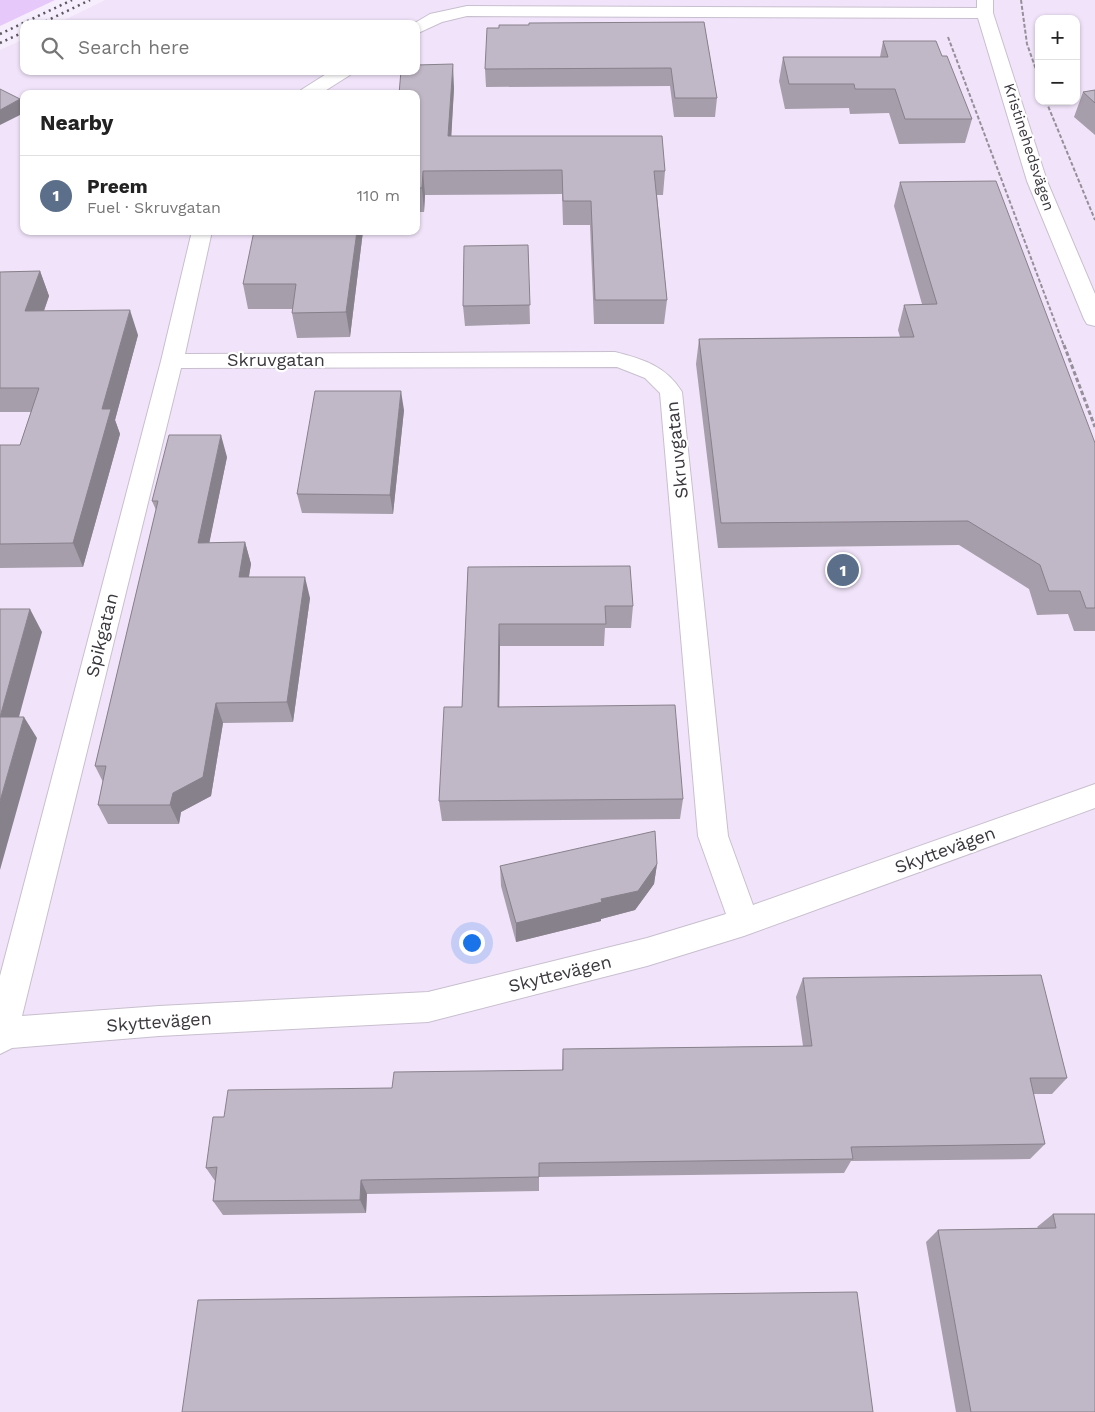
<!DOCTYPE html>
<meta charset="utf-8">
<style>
body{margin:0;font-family:"Work Sans",sans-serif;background:#f2f2f2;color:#222}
.controls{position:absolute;right:15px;top:15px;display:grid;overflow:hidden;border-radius:10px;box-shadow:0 1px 4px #0004}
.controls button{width:45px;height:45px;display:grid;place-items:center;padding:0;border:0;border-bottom:1px solid #e0e0e0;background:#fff;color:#222;font:25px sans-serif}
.you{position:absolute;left:471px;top:942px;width:18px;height:18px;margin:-12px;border:4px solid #fff;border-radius:50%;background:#1a73e8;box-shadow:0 0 0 8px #1a73e833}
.badge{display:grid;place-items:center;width:32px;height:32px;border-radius:50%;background:#db2777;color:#fff;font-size:16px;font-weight:700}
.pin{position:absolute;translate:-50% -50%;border:2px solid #fff;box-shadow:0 1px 5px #0006}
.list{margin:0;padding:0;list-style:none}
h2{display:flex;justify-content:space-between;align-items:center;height:65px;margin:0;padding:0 20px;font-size:21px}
h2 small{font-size:16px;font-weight:400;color:#767676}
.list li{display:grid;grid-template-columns:32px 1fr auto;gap:15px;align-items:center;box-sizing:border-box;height:80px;padding:0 20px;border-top:1px solid #e0e0e0}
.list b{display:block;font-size:19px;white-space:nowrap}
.list p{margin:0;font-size:16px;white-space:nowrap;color:#767676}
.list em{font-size:16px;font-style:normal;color:#767676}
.icon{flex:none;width:28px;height:28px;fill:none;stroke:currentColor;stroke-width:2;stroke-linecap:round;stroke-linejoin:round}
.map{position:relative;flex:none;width:1095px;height:1412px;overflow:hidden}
.search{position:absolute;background:#fff;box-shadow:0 1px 4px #0004;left:20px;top:20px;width:400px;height:55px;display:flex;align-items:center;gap:12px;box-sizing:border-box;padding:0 18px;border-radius:10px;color:#767676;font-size:19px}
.panel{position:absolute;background:#fff;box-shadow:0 1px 4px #0004;left:20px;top:90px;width:400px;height:145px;border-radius:10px}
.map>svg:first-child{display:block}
.built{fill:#f1e4fa;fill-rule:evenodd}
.green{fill:#e6c8fa}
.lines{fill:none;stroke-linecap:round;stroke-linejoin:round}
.minor-casing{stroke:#c8bfce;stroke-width:2}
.path-far1{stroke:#958f99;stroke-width:2;stroke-dasharray:4 2;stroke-linecap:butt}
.path{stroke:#958f99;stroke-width:3;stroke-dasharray:4.5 2.5;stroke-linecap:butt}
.minor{fill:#fff;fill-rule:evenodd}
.rail{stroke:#5c585f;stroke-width:2.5;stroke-dasharray:2 4;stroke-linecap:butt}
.wall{fill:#a69eab}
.shaded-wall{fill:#87818b}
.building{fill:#c1b8c7;stroke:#87818b}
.labels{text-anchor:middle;stroke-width:4.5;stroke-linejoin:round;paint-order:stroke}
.far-street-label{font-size:15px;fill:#3b383e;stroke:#fff}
.street-label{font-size:18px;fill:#3b383e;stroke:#fff}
</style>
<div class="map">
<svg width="1095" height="1412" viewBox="0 0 1095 1412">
<rect width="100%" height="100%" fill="#f6eefd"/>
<path class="built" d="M105,0H1095V1412H0V50L24,39V71H416V24H56ZM1039,19H1076V101H1039ZM24,94H416V231H24Z"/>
<path class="green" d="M0,0H55L0,26Z"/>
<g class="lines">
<g class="minor-casing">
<path id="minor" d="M977,0H993V13L1047,181L1095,294V326L1087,324L1084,319L1027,181L978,18L467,16L442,22L416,34V24H413L430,14L467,6L977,8Z
M331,71H353L350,75L320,94H298L301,90Z
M192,231H212L185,354L615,352C643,359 666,366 682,392L728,836L753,905L1095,784V808L744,936L647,966L428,1022L159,1036L12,1048L0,1054V976L161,361ZM617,367L645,378L660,393L698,836L726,914L647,938L428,992L159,1006L22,1016L181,368Z"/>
</g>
<path class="path-far1" d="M1021,0L1027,44L1039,78
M948,37L1064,346
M1046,101L1095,220"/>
<path class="path" d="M1064,345L1095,427"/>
<use href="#minor" class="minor"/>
<path class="rail" d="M40,24L90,0
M0,34L72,0
M0,43L24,32"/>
</g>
<path class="wall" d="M704,22L717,98L715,117H674L670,86L486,87L485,69L499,28L529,25Z
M883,41L942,56L972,119L965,143L899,144L889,113L850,114L849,108L785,109L779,81L783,57H880Z
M454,88L451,136L665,171L663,195H657L667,300L664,324H594L590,225H563L562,194L425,195L424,212H416V94Z
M1095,90V135L1074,117L1083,92Z
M900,182L1095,443V631H1074L1068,614L1037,615L1029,589L959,545L718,548L696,364L699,339L900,337L898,330L904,305L922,304L894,206Z
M363,231L350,337L297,338L292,313V309H248L243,284Z
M528,245L530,324L465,326L463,306Z
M40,271L49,296L44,311L138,335L115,420L120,434L83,567L0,568V445H20L31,412H0V272Z
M404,410L393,514L302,513L297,494Z
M227,457L209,543L245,542L251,564L249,577L310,598L293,722L223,723L211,796L181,812L179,824H108L98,805L103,782L95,766L156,510L152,501Z
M468,567L633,606L631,628H605L604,646H500L499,707L683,799L680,819L442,821L439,801L462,707Z
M657,864L654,884L635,910L601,919V921L516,942L501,886L500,866Z
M803,978L1067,1078L1052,1094H1033L1045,1144L1030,1159L851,1161L844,1173L539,1177V1191L367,1194L366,1213L223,1215L213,1201L215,1181L206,1168L224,1117L392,1088L562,1070L563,1049L803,1046L796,997Z
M1053,1214L1095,1412H956L926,1242L938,1230L1038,1228L1037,1227Z"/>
<path class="shaded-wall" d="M453,64L454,88L450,160L448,136Z
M20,99L24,110V113L0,125V110Z
M423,171L425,195L424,212L422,188Z
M357,231H363L350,337L346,312Z
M40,271L49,296L35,336L25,311Z
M130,310L138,335L115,420L120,434L83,567L73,543L102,409Z
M401,391L404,410L393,514L390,495Z
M221,435L227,457L205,564L198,543Z
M245,542L251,564L245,598L239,577Z
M305,577L310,598L293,722L287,702Z
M30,609L42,632L13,739L0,717Z
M499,624L500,646L499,728L498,707Z
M216,703L223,723L211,796L181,812L179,824L170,805L173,793Z
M24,717L37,738L0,870V801Z
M657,864L654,884L635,910L601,919V921L516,942V923L601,899Z
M361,1180L367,1194L366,1213L360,1200Z"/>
<path class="building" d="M704,22L717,98H675L671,68L485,69L487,28H499V25H529V23Z
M883,41H936L942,56H947L972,119H905L895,89H855L854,84H789L783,57H888Z
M453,64L448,136H662L665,171H654L667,300H595L591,201H563L562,170L423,171L422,188H416V94H399L401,71H416V65Z
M0,89L20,99L0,110Z
M1095,90V103L1083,92Z
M996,181L1095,443V608H1086L1080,591H1049L1040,565L968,521L721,523L699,339L914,337L904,305L937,304L900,182Z
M254,231H357L346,312L292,313L296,284H243Z
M528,245L530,305L463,306L464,246Z
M40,271L25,311L130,310L102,409H111L73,543L0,544V445H20L39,388H0V272Z
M315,391H401L390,495L297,494Z
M169,435H221L198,543L245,542L239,577H305L287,702L216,703L203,777L173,793L170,805H98L106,766H95L158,501H152Z
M630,566L633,606H605L606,624H499L498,707L675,705L683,799L439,801L444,707H462L468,567Z
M0,609H30L0,717Z
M0,717H24L0,801Z
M655,831L657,864L638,891L601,899L602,902L516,923L500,866Z
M1041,975L1067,1078H1030L1045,1144L851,1147L853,1159L539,1163V1177L361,1180L360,1200L213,1201L217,1167L206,1168L213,1117H224L228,1090L392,1088L394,1072L563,1070V1049L812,1046L803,978Z
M1053,1214H1095V1412H971L938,1230L1056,1228Z
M857,1292L873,1412H182L198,1300Z"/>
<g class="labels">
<g class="far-street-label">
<text transform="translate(1029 147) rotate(72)" y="5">Kristinehedsvägen</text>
</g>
<g class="street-label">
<text x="276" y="366">Skruvgatan</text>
<text transform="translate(677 450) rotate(-96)" y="6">Skruvgatan</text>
<text transform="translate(102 635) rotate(-76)" y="6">Spikgatan</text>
<text transform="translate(945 850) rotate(-20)" y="6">Skyttevägen</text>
<text transform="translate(560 974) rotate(-14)" y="6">Skyttevägen</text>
<text transform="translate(159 1022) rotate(-4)" y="6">Skyttevägen</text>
</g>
</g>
</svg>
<div class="controls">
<button>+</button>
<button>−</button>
</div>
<div class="you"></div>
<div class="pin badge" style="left:843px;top:570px;background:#5c6f8a">1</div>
<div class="search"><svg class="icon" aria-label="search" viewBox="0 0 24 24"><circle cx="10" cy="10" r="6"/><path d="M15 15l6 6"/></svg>Search here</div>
<section class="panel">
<h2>Nearby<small></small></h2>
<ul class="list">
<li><span class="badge" style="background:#5c6f8a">1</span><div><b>Preem</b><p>Fuel · Skruvgatan</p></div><em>110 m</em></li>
</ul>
</section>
</div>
